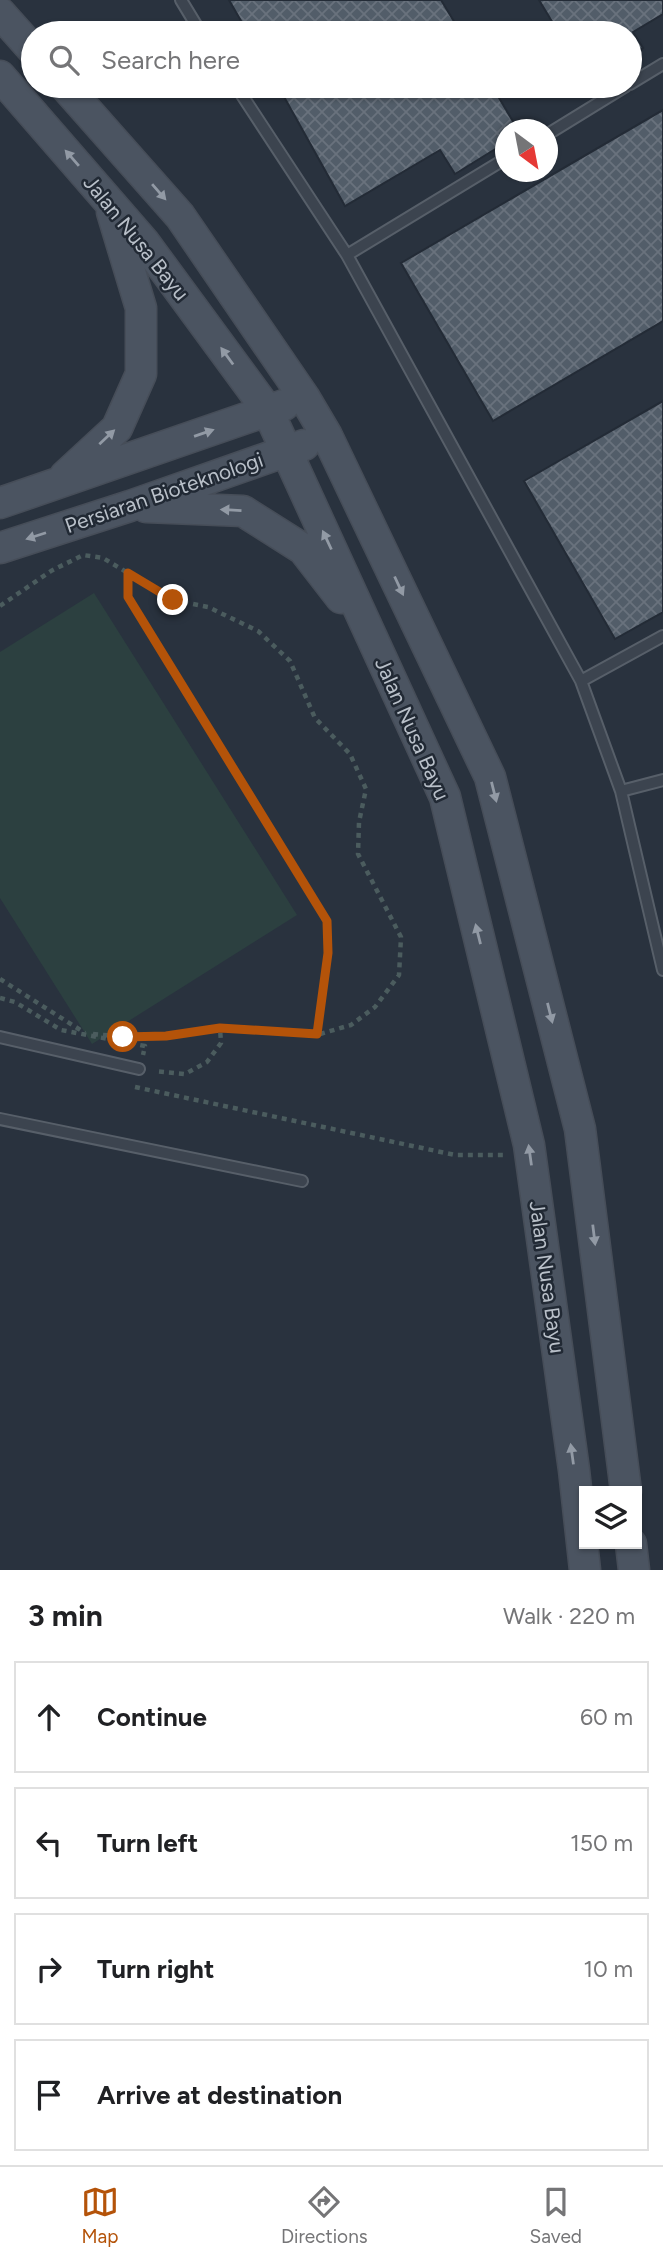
<!DOCTYPE html>
<meta charset="utf-8">
<style>
body{margin:0;font-family:Figtree,sans-serif;background:#f2f2f2;color:#202124}
.controls{position:absolute;right:21px;bottom:21px;display:grid;overflow:hidden;border-radius:0px;box-shadow:0 2px 5px #0004}
.controls button{width:63px;height:63px;display:grid;place-items:center;padding:0;border:0;border-bottom:2px solid #e0e0e0;background:#fff;color:#202124;font:35px sans-serif}
.compass{position:absolute;left:495px;top:119px;width:63px;height:63px;border-radius:50%;background:#fff;box-shadow:0 2px 5px #0004;rotate:148deg}
.stop{position:absolute;width:21px;height:21px;margin:-16px;border:5px solid #b45309;border-radius:50%;background:#fff}
.stop.end{background:#b45309;border-color:#fff;box-shadow:0 2px 7px #0008}
.list{margin:0;padding:0;list-style:none}
h2{display:flex;justify-content:space-between;align-items:center;height:91px;margin:0;padding:0 28px;font-size:30px}
h2 small{font-size:23px;font-weight:400;color:#757577}
.list li{display:grid;grid-template-columns:46px 1fr auto;gap:21px;align-items:center;box-sizing:border-box;height:112px;margin:0 14px 14px;padding:0 14px;border:2px solid #e0e0e0;border-radius:0px}
.list b{display:block;font-size:26px;white-space:nowrap}
.list em{font-size:23px;font-style:normal;color:#757577}
.icon{flex:none;width:38px;height:38px;fill:none;stroke:currentColor;stroke-width:2;stroke-linecap:round;stroke-linejoin:round}
.map{position:relative;flex:none;width:663px;height:1570px;overflow:hidden}
.search{position:absolute;background:#fff;box-shadow:0 2px 5px #0004;left:21px;right:21px;top:21px;height:77px;display:flex;align-items:center;gap:18px;box-sizing:border-box;padding:0 24px;border-radius:38px;color:#757577;font-size:26px}
.sheet{height:595px;background:#fff}
nav{display:flex;justify-content:space-around;align-items:center;box-sizing:border-box;height:98px;border-top:2px solid #e0e0e0;background:#fff;font-size:19px;color:#757577}
nav a{display:grid;justify-items:center;gap:4px}
nav .on{color:#b45309}
.map>svg:first-child{display:block}
.pitch{fill:#2c4040}
.building{fill:url(#building-cross-hatch);stroke:#232b36;stroke-width:2}
.lines{fill:none;stroke-linecap:round;stroke-linejoin:round}
.lane-casing{stroke:#575f69;stroke-width:14}
.secondary-casing{stroke:#464d58;stroke-width:33}
.path{stroke:#4b5c5e;stroke-width:4.5;stroke-dasharray:5 5;stroke-linecap:butt}
.lane{stroke:#3c444f;stroke-width:10}
.secondary{stroke:#4b5461;stroke-width:30}
.oneway{fill:#929aa5}
.route{stroke:#b45309;stroke-width:9}
.labels{text-anchor:middle;stroke-width:5;stroke-linejoin:round;paint-order:stroke}
.street-label{font-size:21px;fill:#b9c0c9;stroke:#212934}
</style>
<div class="map">
<svg width="663" height="1570" viewBox="0 0 663 1570">
<defs>
<pattern id="building-cross-hatch" width="8" height="8" patternUnits="userSpaceOnUse" patternTransform="scale(1.75)"><rect width="8" height="8" fill="#525d69"/><path d="M0 0l8 8M0 8l8-8" fill="none" stroke="#69727d"/></pattern>
</defs>
<rect width="100%" height="100%" fill="#29323e"/>
<path class="pitch" d="M94,593L297,915L92,1044L0,898V652Z"/>
<path class="building" d="M229,0H441L461,33H248Z
M539,0H663V14L633,32L643,48L630,56V33H559Z
M278,86H492L518,130H505V143L455,174L440,150L345,206Z
M663,110V321L493,421L401,263Z
M663,401V612L615,639L524,481Z"/>
<g class="lines">
<g class="lane-casing">
<path id="lane" d="M181,0L201,33
M630,84L663,64
M236,86L347,255L581,681L621,791L663,970
M548,134L626,86
M347,255L505,159
M581,681L663,636
M621,791L663,780
M0,1037L139,1069
M0,1119L302,1181"/>
</g>
<g class="secondary-casing">
<path id="secondary" d="M0,13L33,50
M0,76L144,242L268,411L445,797L529,1145L574,1470L585,1570
M65,86L180,216L304,397L327,436L490,777L580,1129L626,1491
M65,476L117,428L141,374V308L112,212
M0,503L284,405
M146,507L243,511L303,549L341,598
M0,548L130,506L304,445
M631,1544L634,1570"/>
</g>
<path class="path" d="M128,574V597L327,921L328,953L317,1034
M0,606L51,571L83,555L103,558L173,600L208,607L258,631L290,661L315,718L350,754L366,789L359,822L358,854L401,937L399,975L375,1007L351,1025L320,1034L220,1028L221,1043L207,1062L185,1074L154,1071
M0,979L85,1033
M0,998L15,1002L61,1030L145,1046L143,1055
M93,1034C137,1039 177,1034 220,1028
M135,1087L455,1155H506"/>
<use href="#lane" class="lane"/>
<use href="#secondary" class="secondary"/>
</g>
<defs><path id="oneway-solid" d="M-6-.8H1V-3.2L6.5 0L1 3.2V.8H-6Z" transform="scale(1.75)"/></defs>
<g class="oneway">
<use href="#oneway-solid" transform="translate(72 158) rotate(-131)"/>
<use href="#oneway-solid" transform="translate(159 192) rotate(49)"/>
<use href="#oneway-solid" transform="translate(227 356) rotate(-126)"/>
<use href="#oneway-solid" transform="translate(204 433) rotate(-19)"/>
<use href="#oneway-solid" transform="translate(107 437) rotate(-43)"/>
<use href="#oneway-solid" transform="translate(231 510) rotate(-177)"/>
<use href="#oneway-solid" transform="translate(36 536) rotate(162)"/>
<use href="#oneway-solid" transform="translate(327 540) rotate(-115)"/>
<use href="#oneway-solid" transform="translate(399 586) rotate(65)"/>
<use href="#oneway-solid" transform="translate(494 792) rotate(76)"/>
<use href="#oneway-solid" transform="translate(478 934) rotate(-104)"/>
<use href="#oneway-solid" transform="translate(550 1013) rotate(76)"/>
<use href="#oneway-solid" transform="translate(530 1155) rotate(-98)"/>
<use href="#oneway-solid" transform="translate(594 1235) rotate(83)"/>
<use href="#oneway-solid" transform="translate(572 1454) rotate(-98)"/>
</g>
<g class="lines">
<path class="route" d="M123,1037L166,1036L220,1028L317,1034L328,953L327,921L128,597V573L173,600"/>
</g>
<g class="labels">
<g class="street-label">
<text transform="translate(136 238) rotate(51)" y="7">Jalan Nusa Bayu</text>
<text transform="translate(164 493) rotate(-19)" y="7">Persiaran Bioteknologi</text>
<text transform="translate(412 729) rotate(66)" y="7">Jalan Nusa Bayu</text>
<text transform="translate(547 1277) rotate(82)" y="7">Jalan Nusa Bayu</text>
</g>
</g>
</svg>
<div class="controls">
<button><svg class="icon" aria-label="layers" viewBox="0 0 24 24"><path d="M12 4l9 5-9 5-9-5zM3 14l9 5 9-5"/></svg></button>
</div>
<svg class="compass" viewBox="-18 -18 36 36"><path d="M0-13l5 13h-10z" fill="#e53935"/><path d="M0 13l5-13h-10z" fill="#757577"/></svg>
<div class="stop" style="left:123px;top:1037px"></div>
<div class="stop end" style="left:173px;top:600px"></div>
<div class="search"><svg class="icon" aria-label="search" viewBox="0 0 24 24"><circle cx="10" cy="10" r="6"/><path d="M15 15l6 6"/></svg>Search here</div>
</div>
<section class="sheet">
<h2>3 min<small>Walk · 220 m</small></h2>
<ul class="list">
<li><svg class="icon" aria-label="ahead" viewBox="0 0 24 24"><path d="M12 20V5M6 11l6-6 6 6"/></svg><div><b>Continue</b></div><em>60 m</em></li>
<li><svg class="icon" aria-label="left" viewBox="0 0 24 24"><path d="M17 20v-9H6M10 6l-5 5 5 5"/></svg><div><b>Turn left</b></div><em>150 m</em></li>
<li><svg class="icon" aria-label="right" viewBox="0 0 24 24"><path d="M7 20v-9h11M14 6l5 5-5 5"/></svg><div><b>Turn right</b></div><em>10 m</em></li>
<li><svg class="icon" aria-label="arrive" viewBox="0 0 24 24"><path d="M6 21V4h12l-3 4 3 4H6"/></svg><div><b>Arrive at destination</b></div></li>
</ul>
</section>
<nav>
<a class="on"><svg class="icon" aria-label="map" viewBox="0 0 24 24"><path d="M3 6l6-2 6 2 6-2v14l-6 2-6-2-6 2zM9 4v14M15 6v14"/></svg>Map</a>
<a><svg class="icon" aria-label="directions" viewBox="0 0 24 24"><path d="M12 3l9 9-9 9-9-9zM9 14v-3h6M13 9l2 2-2 2"/></svg>Directions</a>
<a><svg class="icon" aria-label="saved" viewBox="0 0 24 24"><path d="M7 4h10v16l-5-4-5 4z"/></svg>Saved</a>
</nav>
